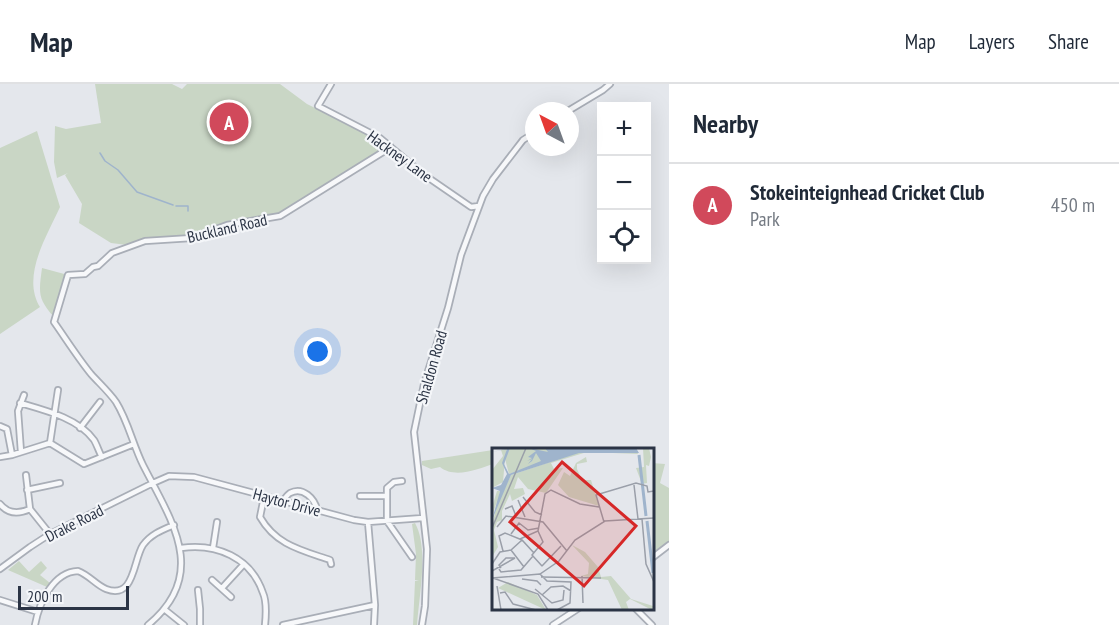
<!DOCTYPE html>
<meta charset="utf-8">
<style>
body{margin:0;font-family:"PT Sans Narrow",sans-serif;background:#f2f2f3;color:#1f2937}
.controls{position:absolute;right:18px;top:18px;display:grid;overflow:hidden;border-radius:0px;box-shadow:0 6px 24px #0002}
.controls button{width:54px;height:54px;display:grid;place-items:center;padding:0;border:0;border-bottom:2px solid #e0e1e3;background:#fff;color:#1f2937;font:30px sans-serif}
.compass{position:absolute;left:525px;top:18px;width:54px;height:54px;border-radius:50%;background:#fff;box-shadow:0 6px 24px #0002;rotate:319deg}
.scale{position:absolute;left:18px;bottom:15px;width:111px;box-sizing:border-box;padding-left:6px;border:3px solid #2b3445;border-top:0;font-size:16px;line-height:21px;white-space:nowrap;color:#2b3445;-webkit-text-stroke:4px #f4f6f9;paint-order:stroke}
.you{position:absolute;left:318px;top:268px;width:21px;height:21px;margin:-15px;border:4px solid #fff;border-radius:50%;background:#1a73e8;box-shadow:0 0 0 9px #1a73e833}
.badge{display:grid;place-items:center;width:39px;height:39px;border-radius:50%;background:#d1495b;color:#fff;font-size:20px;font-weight:700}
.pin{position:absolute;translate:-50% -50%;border:3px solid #fff;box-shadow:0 2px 6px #0006}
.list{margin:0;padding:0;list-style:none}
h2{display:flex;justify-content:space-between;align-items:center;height:78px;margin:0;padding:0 24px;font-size:26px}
h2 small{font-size:20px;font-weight:400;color:#747a83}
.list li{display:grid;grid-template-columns:39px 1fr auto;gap:18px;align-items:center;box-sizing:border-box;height:84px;padding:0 24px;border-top:2px solid #e0e1e3}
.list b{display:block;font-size:22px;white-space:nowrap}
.list p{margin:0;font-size:20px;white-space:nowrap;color:#747a83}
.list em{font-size:20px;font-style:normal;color:#747a83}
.icon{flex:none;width:33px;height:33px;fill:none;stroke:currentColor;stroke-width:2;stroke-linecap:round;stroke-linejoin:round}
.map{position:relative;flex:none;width:669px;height:541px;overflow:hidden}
header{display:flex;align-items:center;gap:36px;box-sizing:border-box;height:84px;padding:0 30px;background:#fff;border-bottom:2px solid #e0e1e3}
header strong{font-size:28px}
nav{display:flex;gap:33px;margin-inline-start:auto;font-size:21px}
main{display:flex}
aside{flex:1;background:#fff}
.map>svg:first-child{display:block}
.green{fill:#c9d6c5}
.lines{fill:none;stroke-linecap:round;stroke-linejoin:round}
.stream{stroke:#9fb4cc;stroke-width:1.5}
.minor-casing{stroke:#a9aeb7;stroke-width:8}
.minor{stroke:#f7f8fa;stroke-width:4.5}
.labels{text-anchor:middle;stroke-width:4.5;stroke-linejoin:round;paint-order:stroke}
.street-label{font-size:16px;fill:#2b3445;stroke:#f4f6f9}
.inset-river{fill:none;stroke:#9fb4cc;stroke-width:3}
.inset-road{fill:none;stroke:#9a9fa9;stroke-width:1.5}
.view{fill:#d62828;fill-opacity:0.15;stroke:#d62828;stroke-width:3}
.inset-edge{fill:none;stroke:#2b3445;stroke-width:3}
</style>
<header>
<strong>Map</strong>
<nav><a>Map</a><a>Layers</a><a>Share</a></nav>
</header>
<main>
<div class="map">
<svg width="669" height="541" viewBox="0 0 669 541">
<rect width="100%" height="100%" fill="#e4e7ec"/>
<path class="green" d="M95,0H172L182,5L187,0H280L307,20L376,54L385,63L279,130L229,137L191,152L146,154L127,161L111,159L79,139L82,120L65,91L68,89L57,94L54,78L55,42L66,45L101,39Z
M37,47L60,123C47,152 21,192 40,223L0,250V64Z
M42,184L68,191L54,233C37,214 39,208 42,184Z
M493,366V380C478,385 455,395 440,383L431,385L422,381V377Z
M652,379L665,380L660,399L669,404V458L653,472Z
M415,439C429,464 419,512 417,541H413L415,497L419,496H415L416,470L412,440Z
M19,477L29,488L41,477L47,484L40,491L50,499L47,503L8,486Z"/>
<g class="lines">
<path class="stream" d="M100,69L105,77L118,86L137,108L173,121
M176,122H188V127"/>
<g class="minor-casing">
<path id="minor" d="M331,0L318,22L380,54L423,90L471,123L479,122
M568,27L603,6L610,0
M20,319C44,326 78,334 94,356C97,361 99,368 102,373
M0,342L7,345L12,371
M80,344L100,318
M50,359L58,306
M21,368L18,327L24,311
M0,373L12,371L50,359L84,380L134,360
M26,391L30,425
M402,397L394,398L387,404V437L412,473
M27,406L60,399
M360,412H386
M264,413L260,433C276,461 301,466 330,476L331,480
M283,417C285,414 287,411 290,409C303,402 315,415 317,426
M0,420C8,430 19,430 30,425L50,450
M368,438L375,521L374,541
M181,464C216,459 251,473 263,509C267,518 266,531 265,541
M213,464L217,438
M652,474L669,461
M0,485L30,463L50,450L153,399L169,392L194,393L354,436L368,438L423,434
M212,496L231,513
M222,504L244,480
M198,506L200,525V541
M0,516L38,528
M635,524L652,541
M164,525L184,541
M35,541C39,519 53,488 78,487C89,491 96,501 106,505C135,516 133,476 143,461C151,450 162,446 174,441
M148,541C210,490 171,436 143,381C133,361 128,337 116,318C109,308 99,299 91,290C78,274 66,255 54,238L68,191L85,190L93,183L98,182L112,169L145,157L192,154L227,141L280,132L391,63
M283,541L375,521
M422,541L425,522L427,465L414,348L424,300L448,224L461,171L483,112L493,95L523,56L534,49
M553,541L579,524"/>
</g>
<use href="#minor" class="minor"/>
</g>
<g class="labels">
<g class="street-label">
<text transform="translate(400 72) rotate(36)" y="6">Hackney Lane</text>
<text transform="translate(227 144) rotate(-13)" y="6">Buckland Road</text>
<text transform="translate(431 283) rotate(-74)" y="6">Shaldon Road</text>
<text transform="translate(287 418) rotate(15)" y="6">Haytor Drive</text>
<text transform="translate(74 439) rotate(-27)" y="6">Drake Road</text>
</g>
</g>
<g transform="translate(492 364)">
<rect width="162" height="162" fill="#e4e7ec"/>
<path d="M18,0L24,1L90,0L17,26L13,11L11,34L0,40V22L11,8L9,2L15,1L13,9ZM144,0L146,6L95,4L59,15L62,21L71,20L54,45L36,41L26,29L22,41L31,40L33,46L20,53L18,46L10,63V72L5,74L2,82L6,99L0,109V81L5,53L0,69L1,56L5,43H8L7,48L10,46L19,27L85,5L92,3ZM151,0H157L159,9L157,18L154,17L155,35L150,36L144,20L152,19ZM94,9L95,14L85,16V21L90,32H99L107,58L77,49L66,37L72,24L78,28L84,15ZM80,97L93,104L106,119L109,129L119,128L139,151L161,158V159L160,162L138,151L134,154L137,162H130L116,132L89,128L96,126L97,115ZM16,134L45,147L54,162L6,140Z" fill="#c9d6c5"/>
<path d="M18,0L12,16L17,26L49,13L44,5L40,13L36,16L40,11L35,13L40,10L36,9L44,3L37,0L56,4L53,0H144L147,5H87L19,27L0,72L8,43L0,40L9,37L15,26L10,15L15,1L0,4Z" fill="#9fb4cc"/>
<path class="inset-river" d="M147,7L154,68M155,73L161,125"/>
<path class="inset-road" d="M142,37L146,71M31,49L43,64L50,67M26,52L33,69M13,61L20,58L24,68M150,71L154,116L162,134M112,74L104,47L144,35L155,38L156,44L162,43M5,79L14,68L51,74L75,103M0,80L34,0M46,83L51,94L40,107L50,118M19,86L27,75L36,82L47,80M28,91L46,83L53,46L59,42L88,56L107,59M19,102L32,119M11,103L7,88L13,85L30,92L42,105M0,116L8,104L19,102L30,92M50,118L69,98M9,120L7,117L14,110H23M7,121L9,124L29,122L41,108M0,123L23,110M48,126L55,133L79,134L78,155L65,162M90,128L91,155M49,129L109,130M0,130L48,126L67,113L83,92L113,73L162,70M1,130L46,146L56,162M30,131L45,133L49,137M5,138L9,162M43,141L60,155L71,152L72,142M8,145L13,144L21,156M50,147L59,139L71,138L79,143M21,156L44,162"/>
<path class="view" d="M70,14L144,78L92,138L18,74Z"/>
<rect width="162" height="162" class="inset-edge"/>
</g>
</svg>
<div class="controls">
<button>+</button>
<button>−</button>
<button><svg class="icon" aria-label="locate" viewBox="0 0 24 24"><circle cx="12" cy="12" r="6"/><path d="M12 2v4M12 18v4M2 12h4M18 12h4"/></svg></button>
</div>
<svg class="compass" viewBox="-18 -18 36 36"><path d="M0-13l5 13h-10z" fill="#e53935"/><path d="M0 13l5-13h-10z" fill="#747a83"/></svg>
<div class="scale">200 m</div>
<div class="you"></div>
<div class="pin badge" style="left:229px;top:38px">A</div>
</div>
<aside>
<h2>Nearby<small></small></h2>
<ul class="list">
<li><span class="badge">A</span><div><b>Stokeinteignhead Cricket Club</b><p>Park</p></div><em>450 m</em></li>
</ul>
</aside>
</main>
